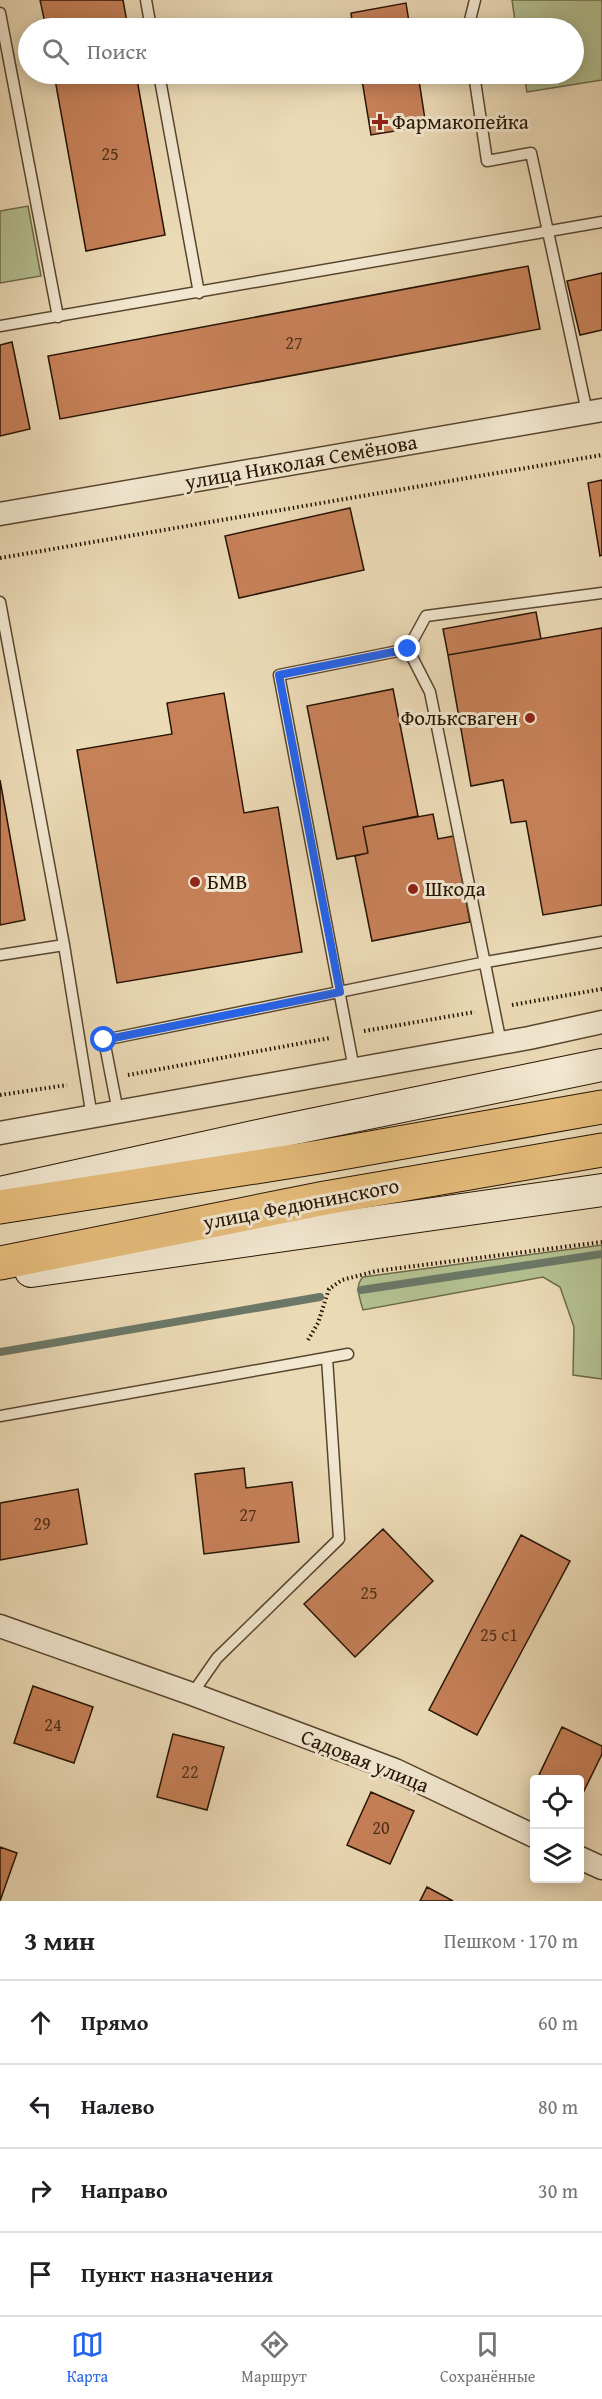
<!DOCTYPE html>
<html lang="ru">
<meta charset="utf-8">
<style>
body{margin:0;font-family:"Gentium Book Plus",serif;background:#f6f6f6;color:#202124}
.controls{position:absolute;right:18px;bottom:18px;display:grid;overflow:hidden;border-radius:6px;box-shadow:0 3px 15px #0003}
.controls button{width:54px;height:54px;display:grid;place-items:center;padding:0;border:0;border-bottom:2px solid #e0e0e0;background:#fff;color:#202124;font:30px sans-serif}
.stop{position:absolute;width:18px;height:18px;margin:-14px;border:4px solid #2563eb;border-radius:50%;background:#fff}
.stop.end{background:#2563eb;border-color:#fff;box-shadow:0 2px 6px #0008}
.list{margin:0;padding:0;list-style:none}
h2{display:flex;justify-content:space-between;align-items:center;height:78px;margin:0;padding:0 24px;font-size:26px}
h2 small{font-size:20px;font-weight:400;color:#757577}
.list li{display:grid;grid-template-columns:39px 1fr auto;gap:18px;align-items:center;box-sizing:border-box;height:84px;padding:0 24px;border-top:2px solid #e0e0e0}
.list b{display:block;font-size:22px;white-space:nowrap}
.list em{font-size:20px;font-style:normal;color:#757577}
.icon{flex:none;width:33px;height:33px;fill:none;stroke:currentColor;stroke-width:2;stroke-linecap:round;stroke-linejoin:round}
.map{position:relative;flex:none;width:602px;height:1901px;overflow:hidden}
.search{position:absolute;background:#fff;box-shadow:0 3px 15px #0003;left:18px;right:18px;top:18px;height:66px;display:flex;align-items:center;gap:15px;box-sizing:border-box;padding:0 21px;border-radius:33px;color:#757577;font-size:22px}
.sheet{height:414px;background:#fff}
nav{display:flex;justify-content:space-around;align-items:center;box-sizing:border-box;height:84px;border-top:2px solid #e0e0e0;background:#fff;font-size:16px;color:#757577}
nav a{display:grid;justify-items:center;gap:3px}
nav .on{color:#2563eb}
.map>svg:first-child{display:block}
.green{fill:#b4c091;stroke:#6d6a4a;stroke-width:1.5}
.lines{fill:none;stroke-linecap:round;stroke-linejoin:round}
.stream{stroke:#6b7867;stroke-width:8}
.building{fill:#c78159;stroke:#261402;stroke-width:1.5}
.service-casing{stroke:#57462f;stroke-width:13}
.minor-casing{stroke:#57462f;stroke-width:25}
.secondary-casing{stroke:#261402;stroke-width:34}
.trunk-casing{stroke:#261402;stroke-width:35}
.path{stroke:#261402;stroke-width:4;stroke-dasharray:1.5 3;stroke-linecap:butt}
.service{stroke:#f2e7d0;stroke-width:10}
.minor{stroke:#f2e7d0;stroke-width:22}
.secondary{stroke:#f2e7d0;stroke-width:32}
.trunk{stroke:#e6bd7b;stroke-width:33}
.route{stroke:#2563eb;stroke-width:8}
.poi-dot{fill:#8f2418;stroke:#f2e7d0;stroke-width:2}
.labels{text-anchor:middle;stroke-width:6;stroke-linejoin:round;paint-order:stroke}
.number-label{font-size:18px;fill:#4e2f18}
.poi-label{font-size:21px;fill:#261402;stroke:#f2e7d0;text-anchor:start}
.street-label{font-size:21px;fill:#261402;stroke:#f2e7d0}
</style>
<div class="map">
<svg width="602" height="1901" viewBox="0 0 602 1901">
<rect width="100%" height="100%" fill="#ebdab6"/>
<filter id="stains"><feTurbulence type="fractalNoise" baseFrequency=".00333" numOctaves="4"/><feColorMatrix values="0 0 0 0 .2 0 0 0 0 .09 0 0 0 0 .02 0 0 0 .5 -.17"/></filter>
<radialGradient id="worn" r=".72"><stop offset=".6" stop-color="#630" stop-opacity="0"/><stop offset="1" stop-color="#630" stop-opacity=".3"/></radialGradient>
<path class="green" d="M512,0H602V80L527,92L524,74H574V28H516Z
M28,206L41,276L0,283V211Z
M602,1245V1379L573,1375L574,1327L560,1287L543,1277L363,1310C360,1298 354,1286 363,1277Z"/>
<g class="lines">
<path class="stream" d="M361,1290L602,1254
M0,1352L320,1297"/>
</g>
<path class="building" d="M40,0H123L128,28H46Z
M406,3L410,28H353L351,13Z
M54,74H136L165,235L86,251Z
M361,74H418L426,126L371,135Z
M528,266L540,329L60,419L48,356Z
M602,273V330L580,335L567,281Z
M12,342L30,429L0,436V345Z
M602,480V555L600,556L588,483Z
M350,508L364,570L239,598L225,536Z
M536,612L541,639L448,655L443,629Z
M602,628V905L543,915L526,821L511,823L503,780L471,786L448,655Z
M393,689L418,816L363,827L368,853L337,859L307,706Z
M224,693L244,813L278,807L302,952L117,983L77,750L172,734L167,703Z
M0,780L25,920L0,925Z
M433,814L438,839L454,836L470,922L372,941L355,856L368,853L363,827Z
M244,1468L246,1488L292,1482L299,1542L204,1554L195,1474Z
M78,1489L87,1544L0,1560V1503Z
M383,1529L433,1581L355,1657L304,1604Z
M521,1535L570,1561L477,1735L429,1710Z
M33,1686L93,1707L74,1763L14,1743Z
M562,1727L602,1746V1754L582,1795L580,1794V1780H549L539,1775Z
M173,1734L224,1747L207,1810L157,1797Z
M371,1792L414,1811L390,1864L347,1845Z
M0,1847L17,1853L0,1901Z
M427,1887L453,1901H420Z"/>
<g class="lines">
<g class="service-casing">
<path id="service" d="M146,0L151,28
M0,13L58,317
M468,28L475,0
M159,74L199,293
M474,74L487,161L531,153L587,412
M0,326L602,222
M0,602L64,945L92,1117
M408,649L430,692L501,1043
M0,955L64,945
M354,1069L279,675L408,649L426,616L602,593
M118,1112L104,1040L486,962L602,942
M0,1416L348,1354
M192,1694L217,1658L339,1539L327,1358"/>
</g>
<g class="minor-casing">
<path id="minor" d="M0,514L602,410
M0,1133L529,1038L602,1022
M0,1626L192,1694L395,1770L534,1836
M580,1858L602,1868"/>
</g>
<g class="secondary-casing">
<path id="secondary" d="M4,1192L276,1132L602,1065
M31,1271L602,1190"/>
</g>
<g class="trunk-casing">
<path id="trunk" d="M0,1207L319,1157L602,1107
M0,1263L325,1198L602,1150"/>
</g>
<path class="path" d="M0,558L602,455
M512,1005L602,989
M364,1031L475,1012
M128,1075L330,1038
M0,1095L67,1085
M308,1340L318,1323L329,1289L342,1280L376,1271L602,1242"/>
<use href="#service" class="service"/>
<use href="#minor" class="minor"/>
<use href="#secondary" class="secondary"/>
<use href="#trunk" class="trunk"/>
</g>
<g class="lines">
<path class="route" d="M104,1040L340,992L279,675L408,649"/>
</g>
<g class="poi-dot">
<path d="M377 113h6v6h6v6h-6v6h-6v-6h-6v-6h6z"/>
<circle cx="530" cy="718" r="6"/>
<circle cx="195" cy="882" r="6"/>
<circle cx="413" cy="889" r="6"/>
</g>
<g class="labels">
<g class="number-label">
<text x="110" y="160">25</text>
<text x="294" y="349">27</text>
<text x="248" y="1521">27</text>
<text x="42" y="1530">29</text>
<text x="369" y="1599">25</text>
<text x="499" y="1641">25 с1</text>
<text x="53" y="1731">24</text>
<text x="190" y="1778">22</text>
<text x="381" y="1834">20</text>
</g>
<g class="poi-label">
<text x="392" y="129">Фармакопейка</text>
<text x="518" y="725" text-anchor="end">Фольксваген</text>
<text x="207" y="889">БМВ</text>
<text x="425" y="896">Шкода</text>
</g>
<g class="street-label">
<text transform="translate(301 462) rotate(-10)" y="7">улица Николая Семёнова</text>
<text transform="translate(301 1204) rotate(-11)" y="7">улица Федюнинского</text>
<text transform="translate(365 1761) rotate(22)" y="7">Садовая улица</text>
</g>
</g>
<rect width="100%" height="100%" filter="url(#stains)"/>
<rect width="100%" height="100%" fill="url(#worn)"/>
</svg>
<div class="controls">
<button><svg class="icon" aria-label="locate" viewBox="0 0 24 24"><circle cx="12" cy="12" r="6"/><path d="M12 2v4M12 18v4M2 12h4M18 12h4"/></svg></button>
<button><svg class="icon" aria-label="layers" viewBox="0 0 24 24"><path d="M12 4l9 5-9 5-9-5zM3 14l9 5 9-5"/></svg></button>
</div>
<div class="stop" style="left:104px;top:1040px"></div>
<div class="stop end" style="left:408px;top:649px"></div>
<div class="search"><svg class="icon" aria-label="search" viewBox="0 0 24 24"><circle cx="10" cy="10" r="6"/><path d="M15 15l6 6"/></svg>Поиск</div>
</div>
<section class="sheet">
<h2>3 мин<small>Пешком · 170 m</small></h2>
<ul class="list">
<li><svg class="icon" aria-label="ahead" viewBox="0 0 24 24"><path d="M12 20V5M6 11l6-6 6 6"/></svg><div><b>Прямо</b></div><em>60 m</em></li>
<li><svg class="icon" aria-label="left" viewBox="0 0 24 24"><path d="M17 20v-9H6M10 6l-5 5 5 5"/></svg><div><b>Налево</b></div><em>80 m</em></li>
<li><svg class="icon" aria-label="right" viewBox="0 0 24 24"><path d="M7 20v-9h11M14 6l5 5-5 5"/></svg><div><b>Направо</b></div><em>30 m</em></li>
<li><svg class="icon" aria-label="arrive" viewBox="0 0 24 24"><path d="M6 21V4h12l-3 4 3 4H6"/></svg><div><b>Пункт назначения</b></div></li>
</ul>
</section>
<nav>
<a class="on"><svg class="icon" aria-label="map" viewBox="0 0 24 24"><path d="M3 6l6-2 6 2 6-2v14l-6 2-6-2-6 2zM9 4v14M15 6v14"/></svg>Карта</a>
<a><svg class="icon" aria-label="directions" viewBox="0 0 24 24"><path d="M12 3l9 9-9 9-9-9zM9 14v-3h6M13 9l2 2-2 2"/></svg>Маршрут</a>
<a><svg class="icon" aria-label="saved" viewBox="0 0 24 24"><path d="M7 4h10v16l-5-4-5 4z"/></svg>Сохранённые</a>
</nav>
